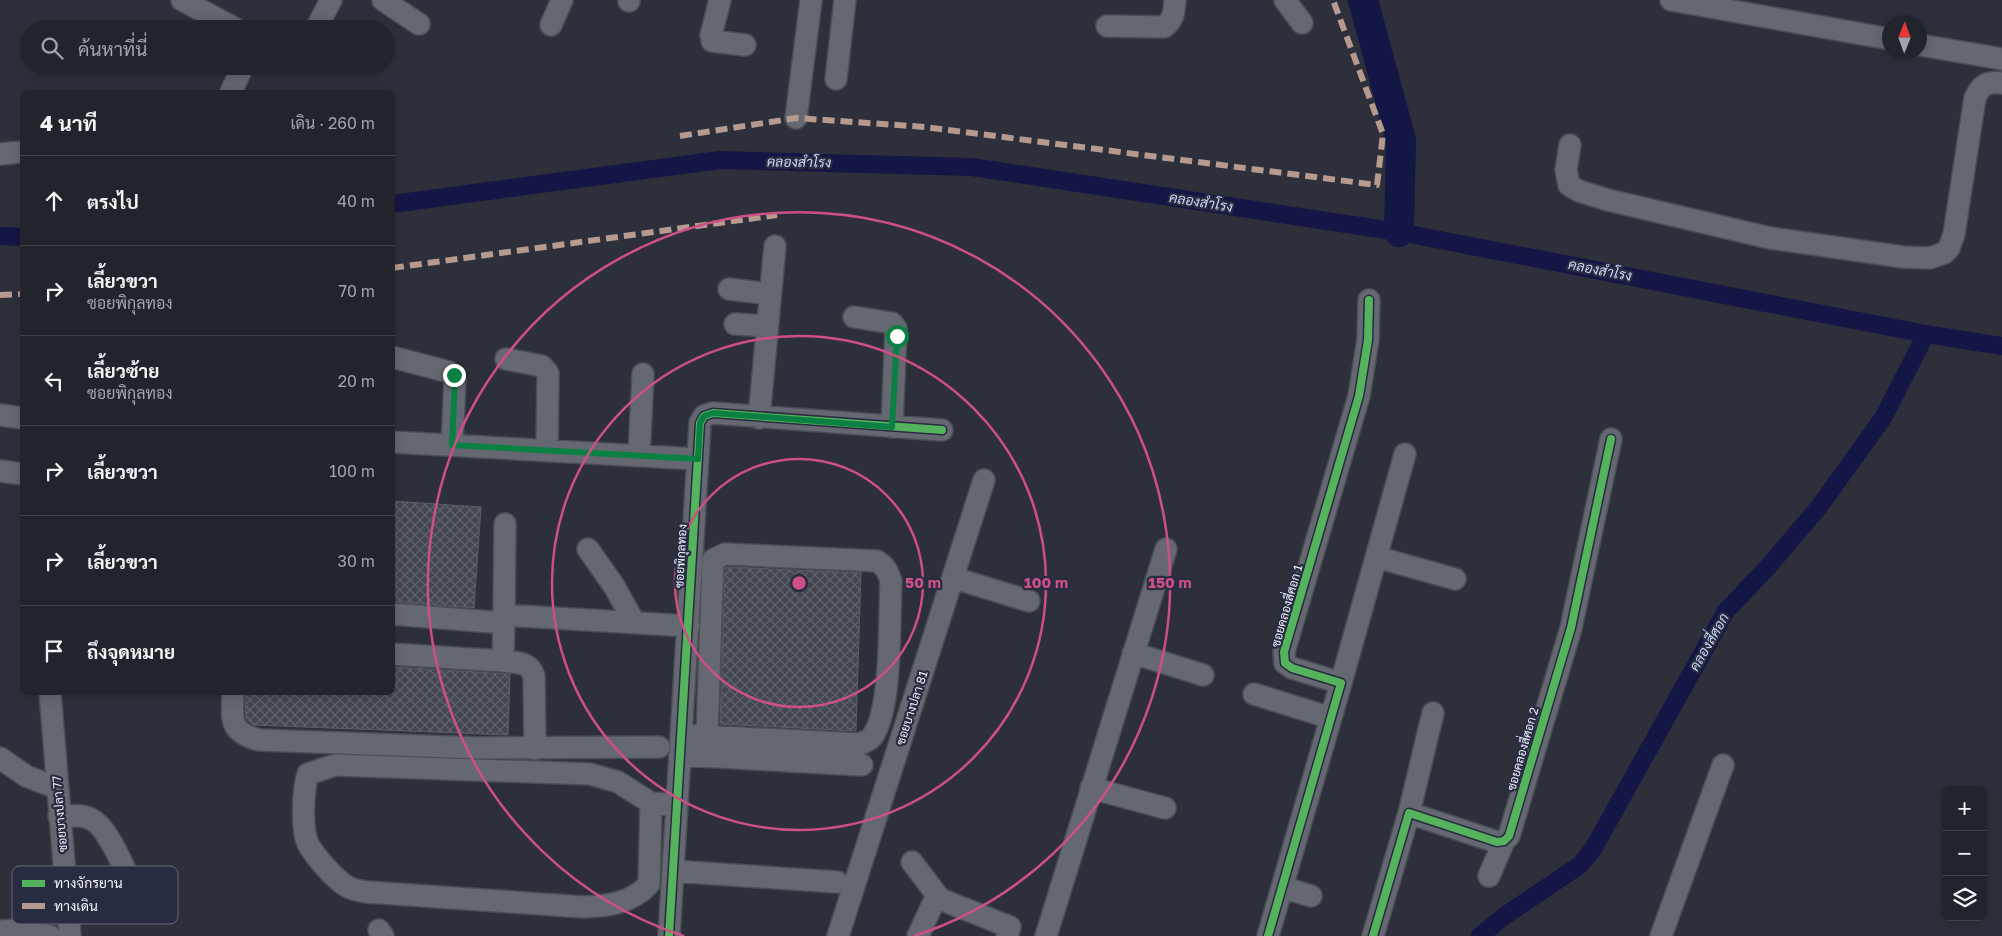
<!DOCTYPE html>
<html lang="th">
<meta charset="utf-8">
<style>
body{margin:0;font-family:"Golos Text",Sarabun,sans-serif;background:#2e3038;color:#f1f3f6}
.controls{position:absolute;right:15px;bottom:15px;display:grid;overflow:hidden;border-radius:8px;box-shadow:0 2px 12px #0003}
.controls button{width:45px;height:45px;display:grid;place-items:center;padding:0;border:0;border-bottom:1px solid #3f4148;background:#22242c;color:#f1f3f6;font:25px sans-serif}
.compass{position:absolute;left:1882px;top:15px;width:45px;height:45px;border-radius:50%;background:#22242c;box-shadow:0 2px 12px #0003;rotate:1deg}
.stop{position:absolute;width:15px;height:15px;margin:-11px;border:4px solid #0b8043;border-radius:50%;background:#fff}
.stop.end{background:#0b8043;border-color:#fff;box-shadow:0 1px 5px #0008}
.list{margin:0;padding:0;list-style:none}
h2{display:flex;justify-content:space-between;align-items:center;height:65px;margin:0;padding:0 20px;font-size:21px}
h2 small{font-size:16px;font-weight:400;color:#a2a4a9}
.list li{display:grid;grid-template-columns:32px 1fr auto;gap:15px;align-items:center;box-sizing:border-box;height:90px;padding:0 20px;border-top:1px solid #3f4148}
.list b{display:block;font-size:19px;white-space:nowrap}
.list p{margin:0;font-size:16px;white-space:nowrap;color:#a2a4a9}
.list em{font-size:16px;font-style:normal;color:#a2a4a9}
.icon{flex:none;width:28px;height:28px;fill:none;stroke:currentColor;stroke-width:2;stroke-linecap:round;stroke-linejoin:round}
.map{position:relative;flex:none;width:2002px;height:936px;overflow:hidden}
.search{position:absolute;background:#22242c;box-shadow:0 2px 12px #0003;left:20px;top:20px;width:375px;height:55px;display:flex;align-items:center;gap:12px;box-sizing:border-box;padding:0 18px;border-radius:28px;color:#a2a4a9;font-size:19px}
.panel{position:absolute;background:#22242c;box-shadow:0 2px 12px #0003;left:20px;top:90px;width:375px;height:605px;border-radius:8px}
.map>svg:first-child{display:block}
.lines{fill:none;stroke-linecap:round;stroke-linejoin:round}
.canal{stroke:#141645;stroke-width:18}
.river{stroke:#141645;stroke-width:30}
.building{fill:url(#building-cross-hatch);stroke:#5a5c65}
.minor-casing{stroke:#4a4d55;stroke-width:24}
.minor{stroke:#666871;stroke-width:21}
.quiet{stroke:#b69a8f;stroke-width:6;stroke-dasharray:12 6;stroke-linecap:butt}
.cycleway-casing{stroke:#272c40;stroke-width:11}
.cycleway{stroke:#56b35d;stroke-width:8}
.route{stroke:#0b8043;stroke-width:6}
.ring{fill:none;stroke:#ce4f84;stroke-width:2.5}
.labels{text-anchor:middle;stroke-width:4.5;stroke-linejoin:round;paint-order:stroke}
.street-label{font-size:12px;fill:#f0f3fe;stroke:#272c40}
.water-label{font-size:14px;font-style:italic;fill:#ccd5f7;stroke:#272c40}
.key{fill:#272c40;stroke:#636879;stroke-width:1}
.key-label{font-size:14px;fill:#f0f3fe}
.centre{fill:#ce4f84;stroke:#272c40;stroke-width:2.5}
.ring-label{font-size:15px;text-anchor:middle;font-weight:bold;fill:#ce4f84;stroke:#272c40;stroke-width:4.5;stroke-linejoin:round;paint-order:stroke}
</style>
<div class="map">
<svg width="2002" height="936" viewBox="0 0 2002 936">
<defs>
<pattern id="building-cross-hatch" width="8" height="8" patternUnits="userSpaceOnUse" patternTransform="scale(1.25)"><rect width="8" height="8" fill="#454750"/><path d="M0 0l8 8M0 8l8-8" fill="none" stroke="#60626a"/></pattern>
</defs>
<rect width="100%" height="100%" fill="#2d303a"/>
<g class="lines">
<path class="canal" d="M392,204L720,160L972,167L1399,232L1926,334L2002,346
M0,236L22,237
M1480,936L1503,917L1580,865L1593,849L1726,611L1767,568L1819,507L1883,418L1926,334"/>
<path class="river" d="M1363,0L1401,140L1399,232"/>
</g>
<path class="building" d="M392,501L481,507L474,608L392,602Z
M728,567L861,573L856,731L720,724L725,568Z
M392,667L510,674L508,735L253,725L246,719L245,692H392Z"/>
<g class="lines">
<g class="minor-casing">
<path id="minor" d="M182,0L236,29
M383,0L419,24
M720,0L711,35L712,41L745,45
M1285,0L1302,23
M1671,0L1890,39
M629,1V0
M551,25L562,0
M1107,26L1164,27C1174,20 1174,11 1175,0
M316,29L331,0
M1920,45L2002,59
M836,79L845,0
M231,92L243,66
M796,118L811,0
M1570,145L1566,170L1569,185L1579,191L1608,200L1770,238L1903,257L1930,258L1944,253L1949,248L1954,234L1975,98C1981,85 1987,81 2002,83
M0,154L22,152
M729,289L770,294
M854,317L892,323L896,328L892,427
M735,324L767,326
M392,357L449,372L455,380L452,445
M506,359L542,366L548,373L547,451
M0,415L22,418
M759,418L775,246
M392,442L697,459
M639,456L643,374
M0,471L22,474
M588,549L614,586L634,622
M1376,557L1455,579
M954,578L1029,601
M392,614L504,623
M504,615L505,524
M1133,653L1203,675
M392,654L503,661L504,615L689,626
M503,661C517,663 529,661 534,676L535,749
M1341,683L1405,454
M50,692L70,936
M233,692C232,720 229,732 259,740L478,748L659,747
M1254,694L1331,718
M682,735L860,744C867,741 872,739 875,732C892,701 889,619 891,581C888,572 886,567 877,561L725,554L713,560L707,736
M681,755L862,765
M0,758L26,776L57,788
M1091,788L1165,808
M651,803L649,884C632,903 608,906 584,907L367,892C360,891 353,890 348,887C336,881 314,855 308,844C301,828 303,790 308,774L335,765L590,774L618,782L651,803L677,805
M1409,813L1433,713
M59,816C69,816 81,814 91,819C108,827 123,867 132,884
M912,862L940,899L1010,927L1007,936
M673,871L837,882
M1489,876L1504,841
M1282,887L1311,896
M379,930L383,936
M0,931L15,930L50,936
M669,936L700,423L704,416L713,413L942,430
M838,936L984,480
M918,936L937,895
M1046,936L1166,549
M1268,936L1341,683L1292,668L1285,663L1284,652L1359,396L1368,340L1369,300
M1373,936L1409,813L1497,842L1504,841L1509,836L1571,628L1611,439
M1661,936L1723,765"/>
</g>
<use href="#minor" class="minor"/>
<path class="quiet" d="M680,136L796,118L925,127L1377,185L1383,134L1333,0
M392,268L777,215
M0,295L22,294"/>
<g class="cycleway-casing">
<path id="cycleway" d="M669,936L700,423L704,416L713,413L942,430
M1268,936L1341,683L1292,668L1285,663L1284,652L1359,396L1368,340L1369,300
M1373,936L1409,813L1497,842L1504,841L1509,836L1571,628L1611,439"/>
</g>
<use href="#cycleway" class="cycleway"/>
</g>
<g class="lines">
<path class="route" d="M454,375L455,380L452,445L698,459L700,423L704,416L713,413L892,427L897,336"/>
</g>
<g class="ring">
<circle cx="799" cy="583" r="124"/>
<circle cx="799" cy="583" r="247"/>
<path d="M684 936A371 371 0 1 1 914 936"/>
</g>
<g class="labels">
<g class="street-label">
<text transform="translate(681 556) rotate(-87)" y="4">ซอยพิกุลทอง</text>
<text transform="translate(1287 606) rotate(-74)" y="4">ซอยคลองสี่ศอก 1</text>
<text transform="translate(912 708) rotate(-72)" y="4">ซอยบางปลา 81</text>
<text transform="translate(1523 749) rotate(-74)" y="4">ซอยคลองสี่ศอก 2</text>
<text transform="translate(60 814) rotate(-95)" y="4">ซอยบางปลา 77</text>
</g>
<g class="water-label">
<text transform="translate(799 162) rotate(1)" y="5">คลองสำโรง</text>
<text transform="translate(1201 202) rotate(9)" y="5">คลองสำโรง</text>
<text transform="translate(1600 270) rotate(11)" y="5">คลองสำโรง</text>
<text transform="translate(1709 642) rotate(-60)" y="5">คลองสี่ศอก</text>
</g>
</g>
<rect x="12" y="866" width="166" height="58" rx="8" class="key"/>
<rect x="22" y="880" width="23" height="7" fill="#56b35d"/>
<rect x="22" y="903" width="23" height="6" fill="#b69a8f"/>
<g class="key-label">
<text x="54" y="888">ทางจักรยาน</text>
<text x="54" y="911">ทางเดิน</text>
</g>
<circle cx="799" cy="583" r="8" class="centre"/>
<g class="ring-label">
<text x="923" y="588">50 m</text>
<text x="1046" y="588">100 m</text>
<text x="1170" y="588">150 m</text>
</g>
</svg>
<div class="controls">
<button>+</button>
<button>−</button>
<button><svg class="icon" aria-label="layers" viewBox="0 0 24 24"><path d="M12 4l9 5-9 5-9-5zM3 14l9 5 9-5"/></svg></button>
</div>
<svg class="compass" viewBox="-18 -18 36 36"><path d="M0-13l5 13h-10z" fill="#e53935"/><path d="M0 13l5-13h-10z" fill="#a2a4a9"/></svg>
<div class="stop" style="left:897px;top:336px"></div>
<div class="stop end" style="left:454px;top:375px"></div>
<div class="search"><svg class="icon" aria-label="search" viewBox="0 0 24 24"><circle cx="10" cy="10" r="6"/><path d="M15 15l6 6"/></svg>ค้นหาที่นี่</div>
<section class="panel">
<h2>4 นาที<small>เดิน · 260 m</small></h2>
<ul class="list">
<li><svg class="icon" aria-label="ahead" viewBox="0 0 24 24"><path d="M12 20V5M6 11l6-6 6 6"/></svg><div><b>ตรงไป</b></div><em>40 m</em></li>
<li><svg class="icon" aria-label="right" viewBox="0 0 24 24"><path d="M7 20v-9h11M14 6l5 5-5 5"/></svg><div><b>เลี้ยวขวา</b><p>ซอยพิกุลทอง</p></div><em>70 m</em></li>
<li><svg class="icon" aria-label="left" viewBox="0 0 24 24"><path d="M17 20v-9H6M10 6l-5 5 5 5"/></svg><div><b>เลี้ยวซ้าย</b><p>ซอยพิกุลทอง</p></div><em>20 m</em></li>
<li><svg class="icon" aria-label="right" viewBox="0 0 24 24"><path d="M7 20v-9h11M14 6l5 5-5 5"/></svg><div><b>เลี้ยวขวา</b></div><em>100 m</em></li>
<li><svg class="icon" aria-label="right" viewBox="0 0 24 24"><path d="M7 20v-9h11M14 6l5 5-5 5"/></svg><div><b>เลี้ยวขวา</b></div><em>30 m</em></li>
<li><svg class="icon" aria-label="arrive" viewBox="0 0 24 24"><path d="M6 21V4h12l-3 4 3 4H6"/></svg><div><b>ถึงจุดหมาย</b></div></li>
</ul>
</section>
</div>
